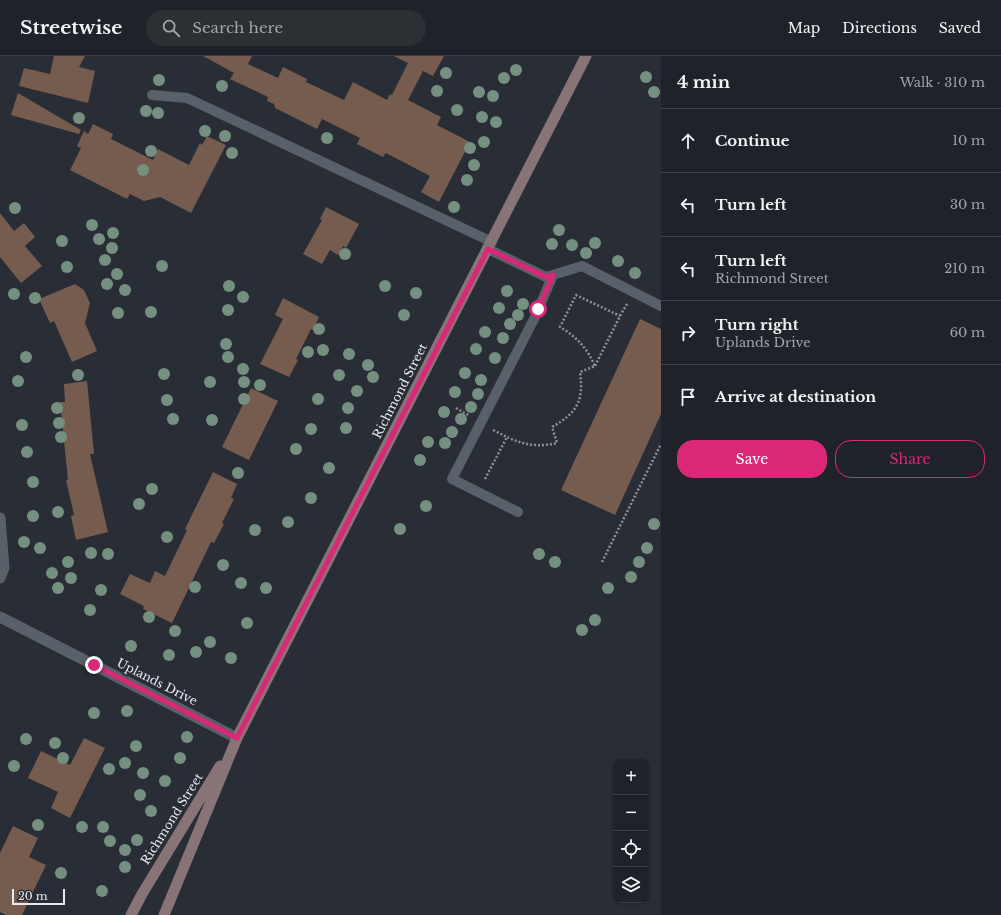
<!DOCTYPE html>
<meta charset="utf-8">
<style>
body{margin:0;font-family:"Libre Baskerville",serif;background:#2c2f34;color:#f1f3f6}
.controls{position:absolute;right:12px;bottom:12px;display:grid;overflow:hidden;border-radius:8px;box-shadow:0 1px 3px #0004}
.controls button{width:36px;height:36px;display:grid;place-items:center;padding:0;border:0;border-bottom:1px solid #3c3f45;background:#1f2228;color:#f1f3f6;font:20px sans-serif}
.scale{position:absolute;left:12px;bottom:10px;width:53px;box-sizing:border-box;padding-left:4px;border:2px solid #e6e9ee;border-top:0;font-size:11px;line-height:14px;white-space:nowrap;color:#e6e9ee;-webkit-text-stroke:3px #292d36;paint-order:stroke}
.stop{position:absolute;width:12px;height:12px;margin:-9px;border:3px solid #db2777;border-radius:50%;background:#fff}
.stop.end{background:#db2777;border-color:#fff;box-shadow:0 1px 4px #0008}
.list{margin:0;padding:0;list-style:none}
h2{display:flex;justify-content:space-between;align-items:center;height:52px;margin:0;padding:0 16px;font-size:17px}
h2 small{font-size:13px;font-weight:400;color:#a1a4a8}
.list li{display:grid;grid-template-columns:26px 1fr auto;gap:12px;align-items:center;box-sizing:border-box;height:64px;padding:0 16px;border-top:1px solid #3c3f45}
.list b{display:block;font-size:15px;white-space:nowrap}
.list p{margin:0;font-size:13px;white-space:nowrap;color:#a1a4a8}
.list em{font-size:13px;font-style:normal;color:#a1a4a8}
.actions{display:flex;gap:8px;padding:12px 16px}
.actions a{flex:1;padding:9px 0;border:1px solid #db2777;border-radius:16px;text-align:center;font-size:14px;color:#db2777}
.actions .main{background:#db2777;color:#fff}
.icon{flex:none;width:22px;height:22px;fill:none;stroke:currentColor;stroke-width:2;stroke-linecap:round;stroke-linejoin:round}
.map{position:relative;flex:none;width:661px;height:859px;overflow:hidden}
header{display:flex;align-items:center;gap:24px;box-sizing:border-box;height:56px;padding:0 20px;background:#1f2228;border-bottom:1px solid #3c3f45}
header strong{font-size:19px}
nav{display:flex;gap:22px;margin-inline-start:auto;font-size:14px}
.search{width:280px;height:36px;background:#2c2f34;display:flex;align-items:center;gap:10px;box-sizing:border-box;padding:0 14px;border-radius:22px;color:#a1a4a8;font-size:15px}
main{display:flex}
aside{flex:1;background:#1f2228}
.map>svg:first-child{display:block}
.building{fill:#765c4e}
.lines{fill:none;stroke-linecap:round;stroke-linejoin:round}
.path{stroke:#8e9198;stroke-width:2.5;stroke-dasharray:2 2;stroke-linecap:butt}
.service{stroke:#5a6069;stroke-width:10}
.minor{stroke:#5a6069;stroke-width:11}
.secondary{stroke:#887376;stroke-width:11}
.tree{fill:#759080}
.route{stroke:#db2777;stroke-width:5}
.labels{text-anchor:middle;stroke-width:4;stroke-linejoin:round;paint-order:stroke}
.street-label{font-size:12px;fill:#e6e9ee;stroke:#292d36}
</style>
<header>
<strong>Streetwise</strong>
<div class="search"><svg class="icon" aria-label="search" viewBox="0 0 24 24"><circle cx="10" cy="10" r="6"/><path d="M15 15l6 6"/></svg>Search here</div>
<nav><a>Map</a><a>Directions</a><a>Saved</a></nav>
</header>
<main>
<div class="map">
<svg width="661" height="859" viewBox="0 0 661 859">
<rect width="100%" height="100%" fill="#292d36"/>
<path class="building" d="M54,0H85L79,11L95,15L88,47L19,30L24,12L50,18Z
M203,0H252L248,8L278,22L283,11L307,23L306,26L344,44L353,26L387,44L390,38L392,39L408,7L394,0H444L433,20L423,15L408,44L441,61L437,69L470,86L439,146L421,136L430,120L386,97L383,101L357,88L360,82L322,63L317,73L275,52L274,48L267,45L268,41L230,23L234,17Z
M18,37L81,74L79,78L11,59Z
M93,68L113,78L111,83L153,104L158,93L189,109L200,87L202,89L207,80L226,89L191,157L160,141L144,145L130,138L127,143L70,114L81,92L77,90L84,75L88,78Z
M326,151L359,168L346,192L343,190L338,199L330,194L322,208L303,198L322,164L320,163Z
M0,157L14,175L24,167L35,181L25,190L42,210L21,227L0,201Z
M75,228L84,234L90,247L85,267L97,295L72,306L54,265L50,267L39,243Z
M283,242L319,261L313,274L311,273L296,303L298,304L289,321L260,308L283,263L275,259Z
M640,263L661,273V358L615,459L561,434Z
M87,325L94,398H90L108,476L76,484L71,460L74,459L66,424H68L60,346H65L64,328Z
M251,332L278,345L249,404L222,391Z
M213,416L237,428L231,442L234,443L222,467L224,468L214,487L211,486L172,567L143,553L144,550L120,538L130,518L150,527L155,515L165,520L187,474L185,473Z
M84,682L105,692L70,762L51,752L58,736L28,722L41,695L70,709Z
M13,770L38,782L29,801L46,809L22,859H6L0,856V797Z"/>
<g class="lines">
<path class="path" d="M595,310L620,260L627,248
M456,352L470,360
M493,374C516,386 531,393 557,387L552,371C577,357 584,345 580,316L595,310C586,291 578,282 560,271L576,239L620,260
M485,423L507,381
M602,506L661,388"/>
<path class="service" d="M152,39L187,42L492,186
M488,193L546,221L582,210L661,250
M518,456L452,423L535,261L553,219"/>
<path class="minor" d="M0,462L4,512L0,522
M0,561L237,682"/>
<path class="secondary" d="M131,859L142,838L220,710
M164,859L237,682L586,0"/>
</g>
<g class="tree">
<circle cx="516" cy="14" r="6"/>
<circle cx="446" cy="17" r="6"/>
<circle cx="646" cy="21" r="6"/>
<circle cx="504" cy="22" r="6"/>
<circle cx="159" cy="24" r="6"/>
<circle cx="222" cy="30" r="6"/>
<circle cx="437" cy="35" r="6"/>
<circle cx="479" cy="36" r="6"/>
<circle cx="654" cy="36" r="6"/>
<circle cx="493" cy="40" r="6"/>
<circle cx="457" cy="54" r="6"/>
<circle cx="146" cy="55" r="6"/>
<circle cx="158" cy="57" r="6"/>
<circle cx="482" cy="61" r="6"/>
<circle cx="79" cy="62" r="6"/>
<circle cx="496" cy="66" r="6"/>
<circle cx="205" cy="75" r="6"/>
<circle cx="225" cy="80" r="6"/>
<circle cx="327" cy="82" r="6"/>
<circle cx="484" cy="86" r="6"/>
<circle cx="470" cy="92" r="6"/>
<circle cx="151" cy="95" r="6"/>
<circle cx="232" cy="97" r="6"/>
<circle cx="474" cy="109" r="6"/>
<circle cx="143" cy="114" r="6"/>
<circle cx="467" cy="124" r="6"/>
<circle cx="454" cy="151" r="6"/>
<circle cx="15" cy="152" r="6"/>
<circle cx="92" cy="169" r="6"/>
<circle cx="559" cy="174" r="6"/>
<circle cx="113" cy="177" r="6"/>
<circle cx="99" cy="183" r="6"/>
<circle cx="62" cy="185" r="6"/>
<circle cx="595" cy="187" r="6"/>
<circle cx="552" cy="188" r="6"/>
<circle cx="572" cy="189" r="6"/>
<circle cx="112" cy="192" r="6"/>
<circle cx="586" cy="197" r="6"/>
<circle cx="345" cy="198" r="6"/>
<circle cx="105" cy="204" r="6"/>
<circle cx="618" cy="205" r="6"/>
<circle cx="162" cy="210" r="6"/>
<circle cx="67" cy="211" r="6"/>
<circle cx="635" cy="217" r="6"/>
<circle cx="117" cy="218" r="6"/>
<circle cx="107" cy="228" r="6"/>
<circle cx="229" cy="230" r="6"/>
<circle cx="385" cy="230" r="6"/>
<circle cx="125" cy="234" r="6"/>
<circle cx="507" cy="235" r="6"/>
<circle cx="416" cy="237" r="6"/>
<circle cx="14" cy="238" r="6"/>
<circle cx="243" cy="241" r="6"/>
<circle cx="35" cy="242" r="6"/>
<circle cx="523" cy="248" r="6"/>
<circle cx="499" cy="252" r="6"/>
<circle cx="228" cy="254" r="6"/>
<circle cx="151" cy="256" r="6"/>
<circle cx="118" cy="257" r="6"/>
<circle cx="404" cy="259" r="6"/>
<circle cx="518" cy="259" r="6"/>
<circle cx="510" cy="268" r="6"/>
<circle cx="319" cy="273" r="6"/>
<circle cx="485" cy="276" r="6"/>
<circle cx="503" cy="282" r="6"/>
<circle cx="226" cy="288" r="6"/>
<circle cx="476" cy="293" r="6"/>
<circle cx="323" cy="294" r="6"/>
<circle cx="308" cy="296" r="6"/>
<circle cx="349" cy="298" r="6"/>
<circle cx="26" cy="301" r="6"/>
<circle cx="228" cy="301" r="6"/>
<circle cx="495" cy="302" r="6"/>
<circle cx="368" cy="309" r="6"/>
<circle cx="243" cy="313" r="6"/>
<circle cx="465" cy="317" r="6"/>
<circle cx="164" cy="318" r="6"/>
<circle cx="78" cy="319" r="6"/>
<circle cx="339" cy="319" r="6"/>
<circle cx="373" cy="321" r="6"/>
<circle cx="481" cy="324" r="6"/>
<circle cx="18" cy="325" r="6"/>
<circle cx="210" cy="326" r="6"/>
<circle cx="244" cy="326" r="6"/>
<circle cx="260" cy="329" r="6"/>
<circle cx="357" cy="335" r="6"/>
<circle cx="455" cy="336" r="6"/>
<circle cx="478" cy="338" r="6"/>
<circle cx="244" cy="343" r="6"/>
<circle cx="318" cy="343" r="6"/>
<circle cx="167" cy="344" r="6"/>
<circle cx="471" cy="351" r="6"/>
<circle cx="57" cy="352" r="6"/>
<circle cx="348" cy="352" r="6"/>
<circle cx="444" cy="356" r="6"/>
<circle cx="173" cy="363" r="6"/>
<circle cx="461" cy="363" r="6"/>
<circle cx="212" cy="364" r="6"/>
<circle cx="59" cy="367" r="6"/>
<circle cx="22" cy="369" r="6"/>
<circle cx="346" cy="372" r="6"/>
<circle cx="311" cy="373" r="6"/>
<circle cx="452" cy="376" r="6"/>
<circle cx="61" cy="381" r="6"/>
<circle cx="428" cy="386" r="6"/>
<circle cx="445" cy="387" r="6"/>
<circle cx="296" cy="393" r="6"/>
<circle cx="27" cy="396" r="6"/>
<circle cx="420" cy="404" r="6"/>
<circle cx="329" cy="412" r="6"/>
<circle cx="238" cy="417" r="6"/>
<circle cx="33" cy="426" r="6"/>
<circle cx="152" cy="433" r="6"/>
<circle cx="311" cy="442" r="6"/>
<circle cx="139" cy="448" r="6"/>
<circle cx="426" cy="450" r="6"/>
<circle cx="58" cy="456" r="6"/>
<circle cx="33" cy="460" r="6"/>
<circle cx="288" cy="466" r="6"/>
<circle cx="654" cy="468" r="6"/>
<circle cx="400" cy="473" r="6"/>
<circle cx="255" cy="474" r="6"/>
<circle cx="167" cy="481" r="6"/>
<circle cx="24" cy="486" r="6"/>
<circle cx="40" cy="492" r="6"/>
<circle cx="647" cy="492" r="6"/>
<circle cx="91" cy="497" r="6"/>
<circle cx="108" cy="498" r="6"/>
<circle cx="539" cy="498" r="6"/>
<circle cx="68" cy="506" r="6"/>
<circle cx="555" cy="506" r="6"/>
<circle cx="639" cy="506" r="6"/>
<circle cx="223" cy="509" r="6"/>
<circle cx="52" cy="517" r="6"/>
<circle cx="631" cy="521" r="6"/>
<circle cx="71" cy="522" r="6"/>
<circle cx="241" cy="527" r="6"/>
<circle cx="195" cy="531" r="6"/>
<circle cx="58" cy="532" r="6"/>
<circle cx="266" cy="532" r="6"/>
<circle cx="608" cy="532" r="6"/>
<circle cx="101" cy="534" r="6"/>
<circle cx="90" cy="554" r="6"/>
<circle cx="149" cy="561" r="6"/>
<circle cx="595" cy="564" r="6"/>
<circle cx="247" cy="567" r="6"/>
<circle cx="582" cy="574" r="6"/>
<circle cx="175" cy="575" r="6"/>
<circle cx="210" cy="586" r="6"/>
<circle cx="131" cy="590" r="6"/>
<circle cx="196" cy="596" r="6"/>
<circle cx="169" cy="599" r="6"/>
<circle cx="231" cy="602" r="6"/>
<circle cx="127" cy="655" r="6"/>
<circle cx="94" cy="657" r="6"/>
<circle cx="187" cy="681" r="6"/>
<circle cx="26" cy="683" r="6"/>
<circle cx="55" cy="687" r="6"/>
<circle cx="136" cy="690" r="6"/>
<circle cx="63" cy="702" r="6"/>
<circle cx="180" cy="702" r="6"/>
<circle cx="125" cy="707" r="6"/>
<circle cx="14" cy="710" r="6"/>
<circle cx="109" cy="713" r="6"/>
<circle cx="143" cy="717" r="6"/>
<circle cx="165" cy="725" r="6"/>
<circle cx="140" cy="739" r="6"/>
<circle cx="151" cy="755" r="6"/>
<circle cx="38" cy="769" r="6"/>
<circle cx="82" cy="771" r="6"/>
<circle cx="103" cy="771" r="6"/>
<circle cx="137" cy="784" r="6"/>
<circle cx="110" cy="785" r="6"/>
<circle cx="125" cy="794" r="6"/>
<circle cx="125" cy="811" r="6"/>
<circle cx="61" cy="817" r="6"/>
<circle cx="102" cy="835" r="6"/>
</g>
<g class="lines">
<path class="route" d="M94,609L237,682L488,193L546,221L553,219L538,253"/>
</g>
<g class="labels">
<g class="street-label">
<text transform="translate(400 335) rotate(-63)" y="4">Richmond Street</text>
<text transform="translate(157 626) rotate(27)" y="4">Uplands Drive</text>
<text transform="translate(172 763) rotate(-58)" y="4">Richmond Street</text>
</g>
</g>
</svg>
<div class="controls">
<button>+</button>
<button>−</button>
<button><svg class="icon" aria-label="locate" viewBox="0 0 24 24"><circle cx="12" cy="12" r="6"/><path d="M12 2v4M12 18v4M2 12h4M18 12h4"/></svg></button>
<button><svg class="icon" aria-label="layers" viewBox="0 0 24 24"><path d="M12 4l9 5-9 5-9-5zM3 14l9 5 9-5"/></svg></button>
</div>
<div class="scale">20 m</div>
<div class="stop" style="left:538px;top:253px"></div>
<div class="stop end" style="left:94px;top:609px"></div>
</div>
<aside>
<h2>4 min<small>Walk · 310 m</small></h2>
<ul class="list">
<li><svg class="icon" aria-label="ahead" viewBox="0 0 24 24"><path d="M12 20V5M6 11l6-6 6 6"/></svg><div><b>Continue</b></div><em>10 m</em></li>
<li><svg class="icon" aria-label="left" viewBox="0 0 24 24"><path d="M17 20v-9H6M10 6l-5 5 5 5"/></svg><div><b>Turn left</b></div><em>30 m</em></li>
<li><svg class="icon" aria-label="left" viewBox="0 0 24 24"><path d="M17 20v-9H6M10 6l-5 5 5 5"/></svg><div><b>Turn left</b><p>Richmond Street</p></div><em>210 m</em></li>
<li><svg class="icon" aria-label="right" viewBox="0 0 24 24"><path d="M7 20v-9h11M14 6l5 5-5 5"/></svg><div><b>Turn right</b><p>Uplands Drive</p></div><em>60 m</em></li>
<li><svg class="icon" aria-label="arrive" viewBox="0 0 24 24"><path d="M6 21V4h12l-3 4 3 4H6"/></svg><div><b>Arrive at destination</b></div></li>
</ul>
<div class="actions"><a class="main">Save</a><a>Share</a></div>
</aside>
</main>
